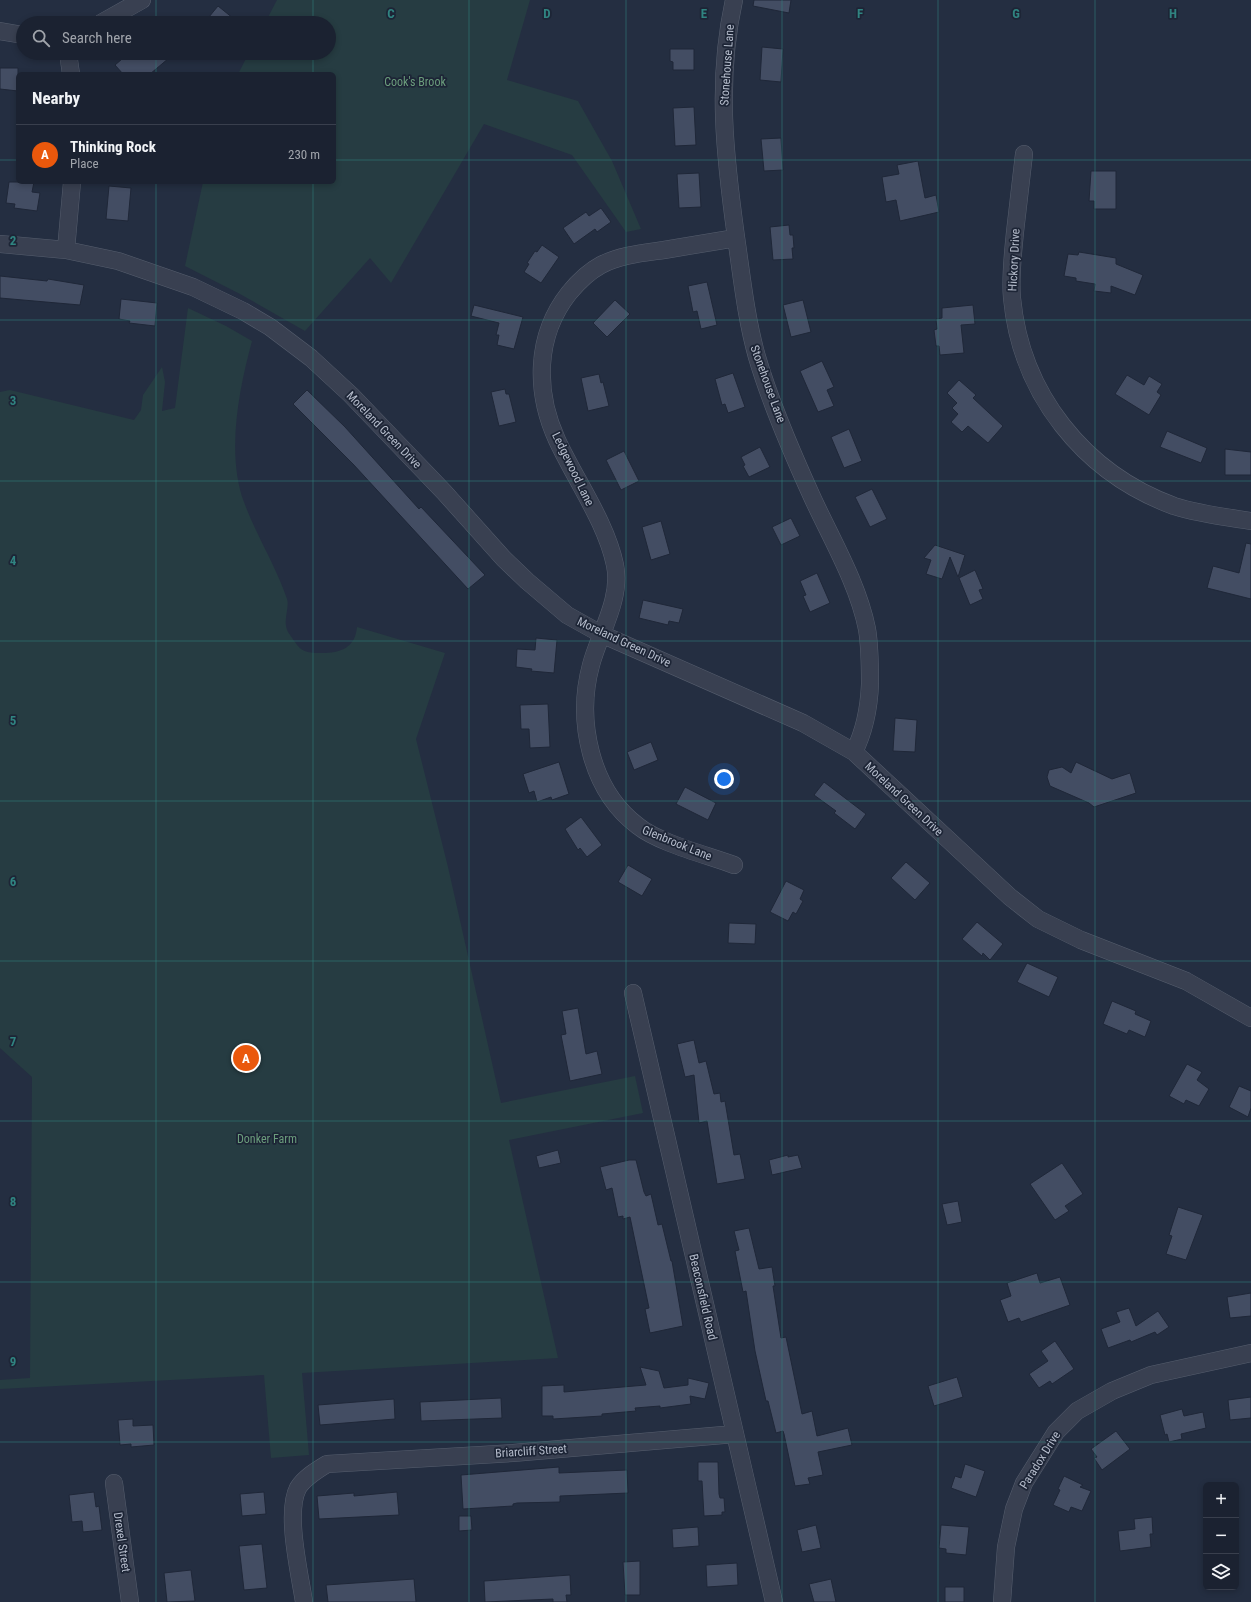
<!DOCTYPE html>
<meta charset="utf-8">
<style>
body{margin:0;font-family:"Roboto Condensed",sans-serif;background:#282f3d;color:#f1f3f6}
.controls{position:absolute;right:12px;bottom:12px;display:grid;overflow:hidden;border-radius:6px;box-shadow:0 2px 6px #0003}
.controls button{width:36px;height:36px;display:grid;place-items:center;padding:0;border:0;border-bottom:1px solid #393f4d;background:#1b2231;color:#f1f3f6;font:20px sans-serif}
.you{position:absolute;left:724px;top:779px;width:14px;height:14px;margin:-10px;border:3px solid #fff;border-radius:50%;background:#1a73e8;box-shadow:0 0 0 6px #1a73e833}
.badge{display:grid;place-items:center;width:26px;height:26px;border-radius:50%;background:#ea580c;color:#fff;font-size:13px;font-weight:700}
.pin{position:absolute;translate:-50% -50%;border:2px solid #fff;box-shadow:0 1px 4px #0006}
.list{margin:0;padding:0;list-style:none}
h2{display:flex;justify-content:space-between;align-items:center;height:52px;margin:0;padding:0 16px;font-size:17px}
h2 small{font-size:13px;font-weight:400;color:#a0a4ab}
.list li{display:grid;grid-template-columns:26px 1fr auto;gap:12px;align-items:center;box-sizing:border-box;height:60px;padding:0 16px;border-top:1px solid #393f4d}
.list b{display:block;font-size:15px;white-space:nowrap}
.list p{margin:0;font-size:13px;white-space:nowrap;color:#a0a4ab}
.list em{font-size:13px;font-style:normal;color:#a0a4ab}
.icon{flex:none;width:22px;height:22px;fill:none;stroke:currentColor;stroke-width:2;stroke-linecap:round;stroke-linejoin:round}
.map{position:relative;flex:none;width:1251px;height:1602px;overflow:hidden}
.search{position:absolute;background:#1b2231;box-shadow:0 2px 6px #0003;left:16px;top:16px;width:320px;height:44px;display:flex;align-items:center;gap:10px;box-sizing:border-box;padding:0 14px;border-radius:22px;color:#a0a4ab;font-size:15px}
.panel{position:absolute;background:#1b2231;box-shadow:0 2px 6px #0003;left:16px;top:72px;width:320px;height:112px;border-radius:6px}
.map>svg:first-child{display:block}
.green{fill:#263c42}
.building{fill:#434d63;stroke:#1f2738}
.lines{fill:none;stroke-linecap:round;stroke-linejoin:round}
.minor-casing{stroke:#565e6e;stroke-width:18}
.minor{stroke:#394051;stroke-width:17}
.grid{fill:none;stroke:#308481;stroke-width:1;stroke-opacity:0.55}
.labels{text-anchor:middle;stroke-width:3.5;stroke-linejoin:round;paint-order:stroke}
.street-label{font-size:12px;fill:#b5bccb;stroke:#1d2536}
.park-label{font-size:12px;fill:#6b9d7c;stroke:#1d2536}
.grid-label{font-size:13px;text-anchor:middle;font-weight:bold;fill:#308481;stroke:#1d2536;stroke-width:3.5;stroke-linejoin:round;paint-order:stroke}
</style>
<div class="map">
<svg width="1251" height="1602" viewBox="0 0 1251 1602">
<rect width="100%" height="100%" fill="#242e41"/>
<path class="green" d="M277,0H530L507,80L578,101L612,161L641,229L626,232L572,155L484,124L391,283L370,258L305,331L240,294L185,266L203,182H334V74H238L249,53H329V23H265Z
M188,308L226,326L252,341C239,389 226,454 244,502C256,535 276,566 287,599C290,608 282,621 288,632C291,636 297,646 301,649C306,653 315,653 321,653C341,653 355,648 357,627L445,653L416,739L448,867L501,1103L635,1076L643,1113L509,1140L558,1358L302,1373L309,1455L271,1458L264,1375L0,1389V1380L30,1378L32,1077L0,1048V392L10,390L134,420L141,410L143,395L162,367L165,382L162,411L175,408Z"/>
<path class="building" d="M754,0H791L789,13L753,6Z
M218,6L239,23H204Z
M762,47L783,49L781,82L760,80Z
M670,49H694V70H673V62L670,61Z
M129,53H175L150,74H123L115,65Z
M0,68H18V91L0,89Z
M694,107L696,145L675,146L673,108Z
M781,138L783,170L764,171L761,139Z
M918,161L925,198L936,195L939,212L900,221L896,200L886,202L882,177L899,174L897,165Z
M1091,171H1116V209H1094V201H1089Z
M699,173L701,207L679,208L677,174Z
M9,182H34L32,192L40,193L37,211L14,208L15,204L6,203Z
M109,186L131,188L128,221L106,219Z
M601,208L611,222L597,232L595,229L574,244L563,228L586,212L589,216Z
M789,225L790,235H793L794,248H792L793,259L773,260L770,227Z
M542,245L559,257L541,283L524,272L529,264L527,263L535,251L537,252Z
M1079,252L1116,258V264L1143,275L1135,295L1111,286V293L1094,291L1095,284L1076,281V278L1064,276L1068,254L1078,255Z
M0,276L47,281L48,279L84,285L80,305L0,298Z
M707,282L717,325L701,329L697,311L693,312L688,286Z
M121,299L157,303L155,326L129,323L130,321L119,319Z
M615,300L630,314L607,337L593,323Z
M803,300L811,332L791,337L783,305Z
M474,305L523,317L514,349L497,345L499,335H496L499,323L471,316Z
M973,305L975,324L961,325L964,353L940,355L939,346H936L934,330L937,329L936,319L942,318V308Z
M822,361L834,387L827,390L834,406L818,412L800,371Z
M733,373L745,407L728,413L725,404L722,405L715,379Z
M599,374L601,383L603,382L609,406L588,411L581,378Z
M1127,375L1144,385L1149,376L1162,384L1157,392L1161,395L1149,415L1115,394Z
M959,380L976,395L973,398L1003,426L988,443L968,426L962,432L951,422L958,414L952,408L957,403L947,393Z
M505,389L506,394H509L516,422L499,426L491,392Z
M307,390L345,427L419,509L421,507L485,575L468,589L353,464L293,404Z
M849,429L862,461L844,468L831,437Z
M1167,431L1207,448L1201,463L1160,447Z
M760,447L770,467L749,477L743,466L745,465L741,457Z
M1225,449L1251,452V475H1225Z
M624,451L639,481L621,490L606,460Z
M872,489L887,519L870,527L855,497Z
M791,518L800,536L781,545L772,527Z
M661,521L670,554L651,560L642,527Z
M1246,543L1251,544V599L1207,588L1213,566L1239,573Z
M935,545L965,555L958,577L950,557L942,579L926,574L931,560L924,558Z
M975,570L983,589L979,590L983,599L970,605L959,578Z
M817,573L830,603L810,612L803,596L806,595L800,581Z
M643,600L683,609L679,623L669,621L668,625L639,618Z
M536,638L557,640L554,673L531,671L532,669L516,667L517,649L535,650Z
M548,704L550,747L530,748L529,729H521L520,705Z
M895,718L917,720L915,752L893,751Z
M651,742L658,760L634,770L627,752Z
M559,762L569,794L552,800L551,797L537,802L534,791L529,793L523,774Z
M1076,762L1112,779L1130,773L1136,793L1094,807L1089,803L1050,786L1047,777L1049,770L1062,767L1071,773Z
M824,782L866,814L855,829L834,813L836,811L814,795Z
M685,787L716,803L708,820L676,804Z
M581,817L602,845L587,857L580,848L578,850L565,829Z
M906,862L930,883L915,900L891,878Z
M628,865L652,879L642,896L618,882Z
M786,881L804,890L800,899L803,901L796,914L793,912L788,921L770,912Z
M977,922L1003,944L990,960L983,953L982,956L962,939Z
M729,923L756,924L755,944L728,943Z
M1027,963L1058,977L1049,997L1017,982Z
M1112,1001L1136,1011L1135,1014L1151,1021L1145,1037L1129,1030L1127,1034L1103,1024Z
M578,1008L586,1054L597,1051L602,1074L570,1081L561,1035L566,1034L562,1011Z
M694,1040L699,1063L706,1061L714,1094L720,1093L721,1102L725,1101L734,1155L740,1154L745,1179L717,1184L707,1121L699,1123L694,1075L685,1077L677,1044Z
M1187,1064L1202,1072L1197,1080L1209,1089L1199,1106L1186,1100L1184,1104L1169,1096Z
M1239,1086L1251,1091V1108L1248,1117L1229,1107Z
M558,1150L561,1163L539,1168L536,1156Z
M788,1155V1157L798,1155L802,1168L772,1175L769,1160Z
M629,1160H636L644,1192L646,1196L651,1194L658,1225L662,1224L671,1261H672L683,1326L650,1333L645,1309L649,1308L630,1217L623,1219V1216L618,1217L612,1188L606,1190L600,1167Z
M1062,1163L1083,1194L1065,1206L1069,1211L1055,1220L1030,1184Z
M958,1201L962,1222L947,1225L942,1204Z
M1178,1207L1203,1215L1186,1260L1166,1254L1172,1236L1169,1235Z
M749,1228L759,1269L772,1267L775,1286H773L781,1338L786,1337L802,1414L812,1411L817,1436L848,1428L852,1445L818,1452L823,1475L808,1478L810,1484L795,1486L784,1434L783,1431L776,1433L768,1401H766L755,1351L746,1291L743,1292L735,1251L739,1250L734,1231Z
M1037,1273L1040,1283L1060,1277L1070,1305L1021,1322L1019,1318L1008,1322L1000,1300L1011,1296L1007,1283Z
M1251,1293V1316L1230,1318L1227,1297Z
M1129,1308L1136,1326L1158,1311L1169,1327L1157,1335L1155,1332L1131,1342L1130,1340L1108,1348L1101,1329L1120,1322L1116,1312Z
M1055,1341L1074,1369L1052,1384L1050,1381L1039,1388L1029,1374L1048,1361L1041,1351Z
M640,1367L659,1371L664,1388L688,1385V1378L709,1383L705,1399L690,1396L691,1404L660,1408V1406L635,1408L636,1411L602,1414V1416L553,1419V1416H542V1386L564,1385V1392L646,1385Z
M957,1377L963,1397L934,1406L928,1386Z
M1251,1397V1418L1230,1420L1228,1400Z
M501,1398L502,1418L421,1421L420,1402Z
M394,1399L395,1419L320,1425L318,1405Z
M1182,1409L1184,1416L1203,1412L1206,1428L1181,1434L1182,1439L1169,1442L1167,1434L1165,1435L1160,1415Z
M133,1419V1426L153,1425L154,1445L131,1447V1444L120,1445L118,1420Z
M1116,1431L1130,1449L1102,1470L1094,1458L1097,1457L1091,1449Z
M698,1462H718L719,1494L720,1498H724L725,1512H722V1515L704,1516L702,1481H698Z
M965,1464L985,1471L976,1497L951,1488L955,1476L961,1478Z
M559,1467V1473L627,1470L628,1493L560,1496V1502L517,1503L513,1504V1506L463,1509L461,1475Z
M1064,1476L1083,1485L1080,1487L1091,1491L1082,1511L1071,1507L1069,1512L1053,1505L1060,1490L1058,1489Z
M94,1492L96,1507L99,1506L102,1530L83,1532L82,1521L72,1522L69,1495Z
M264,1492L266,1514L242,1516L240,1494Z
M397,1492L399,1515L319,1519L317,1496L354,1493V1496Z
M459,1516H471L472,1530L459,1531Z
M1152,1517L1153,1534H1150L1151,1547L1120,1551L1118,1531L1135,1529L1134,1519Z
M816,1525L821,1548L802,1552L797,1530Z
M941,1525L969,1527L966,1555L946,1553V1549L939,1548Z
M698,1527L699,1546L673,1548L672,1529Z
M262,1544L267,1588L244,1590L239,1546Z
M640,1561V1595H625L623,1562Z
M737,1563L738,1585L707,1587L706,1565Z
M191,1570L195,1601L167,1602L164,1573Z
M570,1575L571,1595H566L567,1602H553V1599L485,1602L484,1581Z
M414,1579L416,1602H328L326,1585Z
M831,1579L836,1602H814L809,1584Z
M945,1587H964V1602H945Z"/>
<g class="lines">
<g class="minor-casing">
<path id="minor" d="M734,0C716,81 725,157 736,237C742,278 746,318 757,357C771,405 792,453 813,499C832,540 858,584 867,629C870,647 870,666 870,684C869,708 865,730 854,752
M101,23L142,0
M0,31L23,35
M68,53L71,74
M1024,154C1021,180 1018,206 1015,232C1013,254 1010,276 1012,298C1021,394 1084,473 1174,506C1199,514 1225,517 1251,521
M0,244L66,250L118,261L193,287L243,311L270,327L311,358L351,395L444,492L504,559L527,581L567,615L601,634L803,723L854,752L1010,897L1038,919L1081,940L1186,981L1251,1018
M66,250L72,182
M734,865C707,855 659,843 638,826C590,790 576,720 591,665C599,634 622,599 615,565C606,522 576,481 557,440C535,392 535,336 569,293C578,282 588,272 601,265C620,255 643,253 664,250C688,246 712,242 736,238
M633,993L774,1602
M114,1483L130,1602
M304,1602C300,1575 285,1513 298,1488C304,1478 317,1470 327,1464L513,1453L735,1434
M1002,1602L1006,1547L1014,1509L1024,1483L1056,1432L1077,1411L1112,1391L1151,1375L1251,1353"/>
</g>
<use href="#minor" class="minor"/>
</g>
<path class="grid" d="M156,0V23M313,0V23M469,0V1602M626,0V1602M782,0V1602M938,0V1602M1095,0V1602M156,53V74M313,53V74M0,160H18M334,160H1251M156,182V1602M313,182V1602M0,320H1251M0,481H1251M0,641H1251M0,801H1251M0,961H1251M0,1121H1251M0,1282H1251M0,1442H1251"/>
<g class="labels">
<g class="street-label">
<text transform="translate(727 65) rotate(-86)" y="4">Stonehouse Lane</text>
<text transform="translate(1014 260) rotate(-87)" y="4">Hickory Drive</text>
<text transform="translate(768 384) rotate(70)" y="4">Stonehouse Lane</text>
<text transform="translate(384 430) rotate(46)" y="4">Moreland Green Drive</text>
<text transform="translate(573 469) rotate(64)" y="4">Ledgewood Lane</text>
<text transform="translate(624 642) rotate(25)" y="4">Moreland Green Drive</text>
<text transform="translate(904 799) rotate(43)" y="4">Moreland Green Drive</text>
<text transform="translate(677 843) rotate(22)" y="4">Glenbrook Lane</text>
<text transform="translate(703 1297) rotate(77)" y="4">Beaconsfield Road</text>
<text transform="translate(531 1451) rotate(-4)" y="4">Briarcliff Street</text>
<text transform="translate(1040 1460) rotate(-58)" y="4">Paradox Drive</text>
<text transform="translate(122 1542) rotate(82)" y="4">Drexel Street</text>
</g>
<g class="park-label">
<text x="415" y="86">Cook's Brook</text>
<text x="267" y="1143">Donker Farm</text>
</g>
</g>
<g class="grid-label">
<text x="391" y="18">C</text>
<text x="547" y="18">D</text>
<text x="704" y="18">E</text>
<text x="860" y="18">F</text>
<text x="1016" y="18">G</text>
<text x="1173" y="18">H</text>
<text x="13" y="245">2</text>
<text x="13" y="405">3</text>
<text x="13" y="565">4</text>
<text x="13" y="725">5</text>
<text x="13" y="886">6</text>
<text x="13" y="1046">7</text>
<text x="13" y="1206">8</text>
<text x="13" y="1366">9</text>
</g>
</svg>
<div class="controls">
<button>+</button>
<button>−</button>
<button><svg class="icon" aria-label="layers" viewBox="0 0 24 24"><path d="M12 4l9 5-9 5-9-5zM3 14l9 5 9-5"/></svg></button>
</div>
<div class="you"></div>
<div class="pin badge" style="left:246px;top:1058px">A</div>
<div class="search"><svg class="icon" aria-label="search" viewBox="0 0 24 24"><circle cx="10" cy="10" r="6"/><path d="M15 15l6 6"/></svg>Search here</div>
<section class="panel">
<h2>Nearby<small></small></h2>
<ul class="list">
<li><span class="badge">A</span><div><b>Thinking Rock</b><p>Place</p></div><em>230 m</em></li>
</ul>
</section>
</div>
